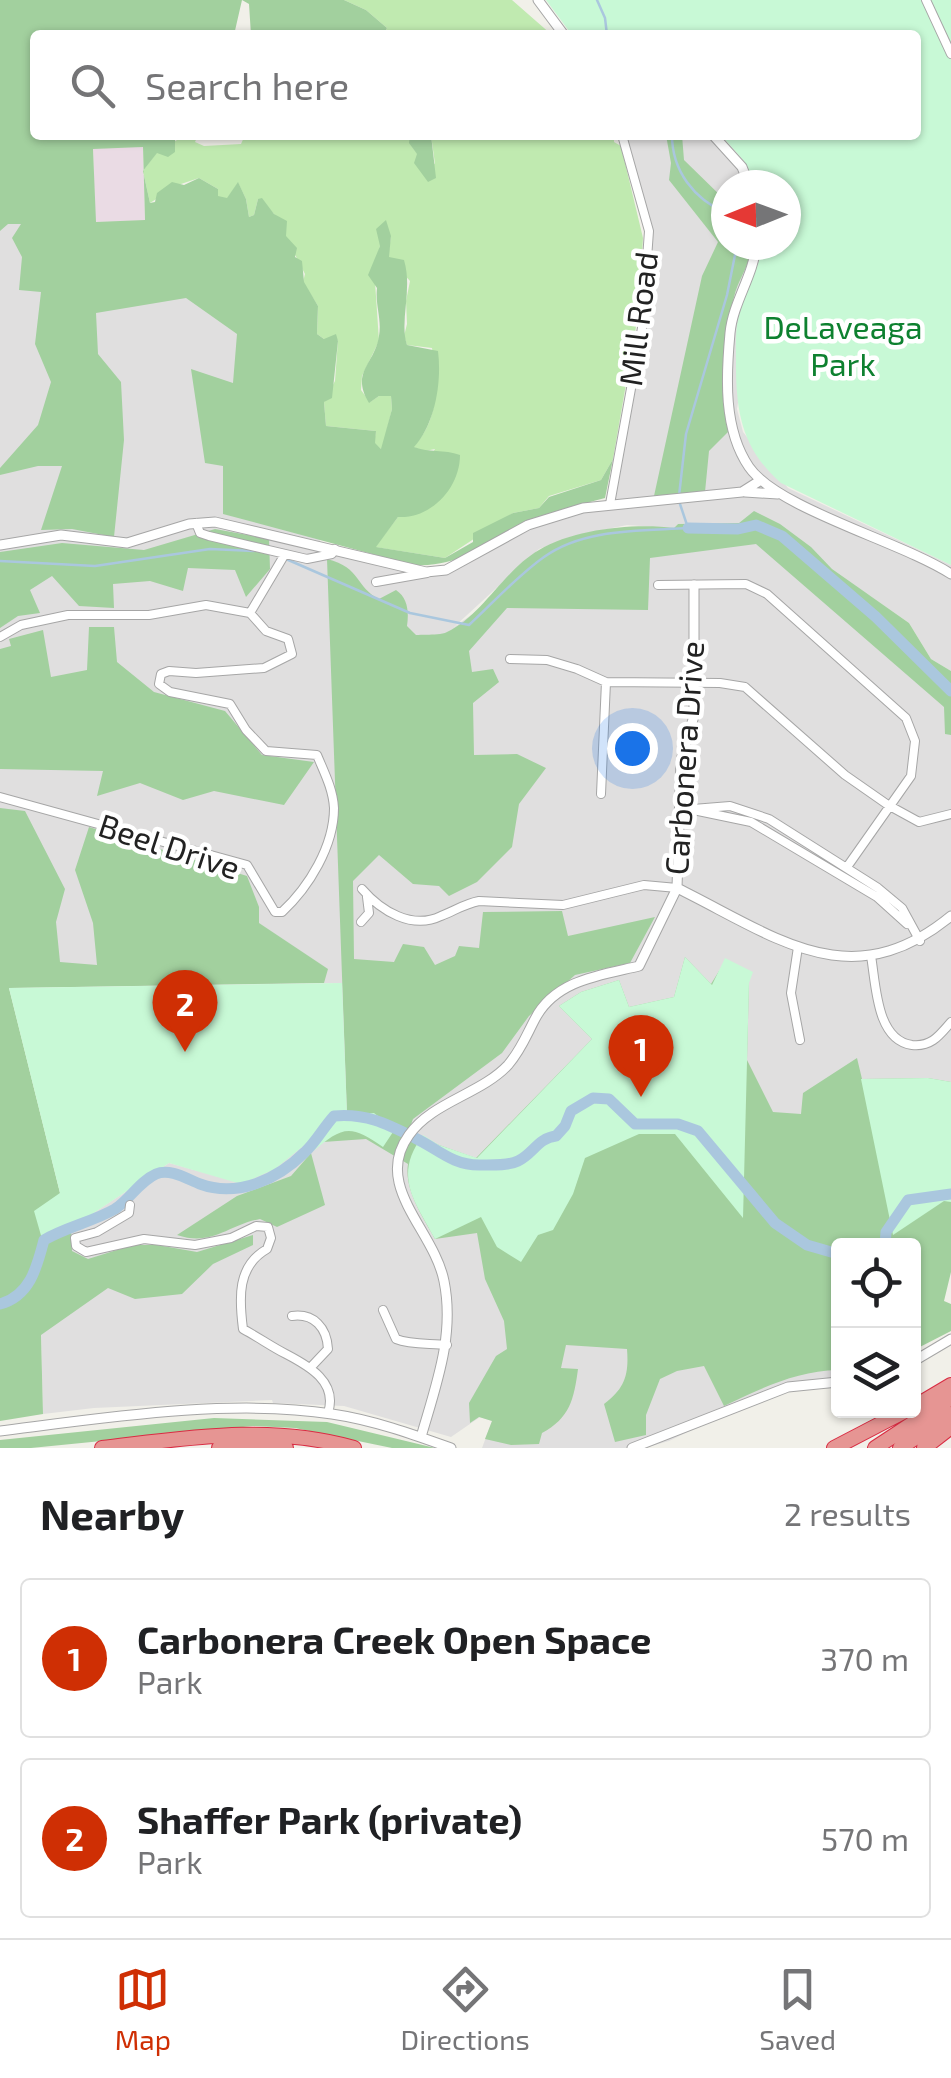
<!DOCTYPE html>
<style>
body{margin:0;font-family:"Exo 2",sans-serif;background:#f6f6f6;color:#202124}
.controls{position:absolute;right:30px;bottom:30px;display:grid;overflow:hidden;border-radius:10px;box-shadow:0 2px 8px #0004}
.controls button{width:90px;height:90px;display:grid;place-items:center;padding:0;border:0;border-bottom:2px solid #e0e0e0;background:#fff;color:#202124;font:50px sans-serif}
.compass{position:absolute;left:711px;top:170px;width:90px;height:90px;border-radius:50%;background:#fff;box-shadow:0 2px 8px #0004;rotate:269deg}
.you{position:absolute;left:632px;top:748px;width:35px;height:35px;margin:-25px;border:8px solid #fff;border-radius:50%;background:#1a73e8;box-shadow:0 0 0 15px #1a73e833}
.badge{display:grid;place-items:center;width:65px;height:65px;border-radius:50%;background:#cf2f04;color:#fff;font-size:32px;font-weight:700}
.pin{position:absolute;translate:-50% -82px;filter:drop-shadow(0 2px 5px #0008)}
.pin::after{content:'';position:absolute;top:52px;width:35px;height:30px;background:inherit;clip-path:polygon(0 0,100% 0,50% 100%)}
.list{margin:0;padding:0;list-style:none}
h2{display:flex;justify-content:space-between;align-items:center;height:130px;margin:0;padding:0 40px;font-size:42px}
h2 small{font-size:32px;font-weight:400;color:#757577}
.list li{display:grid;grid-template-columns:65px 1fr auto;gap:30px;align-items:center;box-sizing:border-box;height:160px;margin:0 20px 20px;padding:0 20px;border:2px solid #e0e0e0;border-radius:10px}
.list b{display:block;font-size:38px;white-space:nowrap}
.list p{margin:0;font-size:32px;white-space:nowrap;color:#757577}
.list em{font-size:32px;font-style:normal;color:#757577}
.icon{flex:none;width:55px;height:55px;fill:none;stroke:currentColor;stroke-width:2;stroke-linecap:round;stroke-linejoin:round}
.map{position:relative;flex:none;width:951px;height:1448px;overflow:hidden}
.search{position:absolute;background:#fff;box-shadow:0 2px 8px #0004;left:30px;right:30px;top:30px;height:110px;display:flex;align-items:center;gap:25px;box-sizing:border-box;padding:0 35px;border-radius:10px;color:#757577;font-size:38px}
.sheet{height:490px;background:#fff}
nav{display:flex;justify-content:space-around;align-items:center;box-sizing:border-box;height:140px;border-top:2px solid #e0e0e0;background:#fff;font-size:28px;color:#757577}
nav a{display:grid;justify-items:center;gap:5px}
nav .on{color:#cf2f04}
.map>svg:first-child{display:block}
.residential{fill:#e0dfdf;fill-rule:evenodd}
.industrial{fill:#eadbe4}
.grass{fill:#c0eab0}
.forest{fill:#a2d09e;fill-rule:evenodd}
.park{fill:#c8f9d6}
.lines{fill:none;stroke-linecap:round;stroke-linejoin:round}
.stream{stroke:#aac7de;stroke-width:2.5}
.river{stroke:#aac7de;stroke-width:11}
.minor-casing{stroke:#a6a6a6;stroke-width:10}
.tertiary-casing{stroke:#a6a6a6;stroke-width:11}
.motorway-casing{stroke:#d92c43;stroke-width:16}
.minor{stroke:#fff;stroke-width:8}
.tertiary{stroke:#fff;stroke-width:9}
.motorway{stroke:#e69593;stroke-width:14}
.labels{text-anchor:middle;stroke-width:9;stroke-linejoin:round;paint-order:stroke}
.street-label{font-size:32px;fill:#222;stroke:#fff}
.park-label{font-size:32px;fill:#0e8130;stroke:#fff}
</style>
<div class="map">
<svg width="951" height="1448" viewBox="0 0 951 1448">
<rect width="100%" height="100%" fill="#f1f0e9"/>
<path class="residential" d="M0,0L8,224L250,218L301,478L321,544L435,571L510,531L584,506L692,496L615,500L650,291L651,226L625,135H721L748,168L755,185H726V245H763L737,409L743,432L788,488L951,565V671L931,659L909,623L866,593L951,688V1185L838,1246V1383H820L760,1397L669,1441L644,1448H482L492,1421L480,1417L451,1437L344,1406L273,1403L272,1400L94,1408L43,1414L39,1249L169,1163L242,1183L342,983L0,988ZM739,523L513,586L454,627L539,549L573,536L627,525L674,528L678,524Z"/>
<path class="industrial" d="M143,147L145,221L95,222L93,148Z"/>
<path class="grass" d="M344,0H512L552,35H383L387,28L366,10Z
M175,135H198L195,142L204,146L241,144L245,135L342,138L410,135C409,151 422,157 435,164L431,135H614V142L621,146L643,238L638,315L613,459L601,480L549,496L539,508L513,513L445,558L375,547L398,517L435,449L425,451L413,447C440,419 437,384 432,348L407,345L404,336L407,324L406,301L410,281L388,257L391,236L380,246L374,267L379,341L362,376L361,390L370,402L379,396L391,395L392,409L382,450L374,443L376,431L326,426L324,402L335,381L338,340L324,339L317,334L318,306L303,282L305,274L274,214L258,199L254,215L249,217L246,199L238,183L227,199L218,197V189L199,178L178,185L150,203L143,171L157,152L177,140Z"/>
<path class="forest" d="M0,0H344L366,10L387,28L383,35H251L249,4L242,0L234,35H35V135H175V152L168,157L157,153L143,171L150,203L155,202L157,193L172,182L184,185L199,178L218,189V196L227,198L238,182L246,199L249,217L254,215L258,199L262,198L274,214L287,221L286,236L297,248L295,257L302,261L304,282L318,306L317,334L324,339L336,334L338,341L332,398L324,402L326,426L376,431L375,443L381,449L392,409L391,396H379L369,403C350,372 375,364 379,336C382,319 375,305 377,288L368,275L380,246L376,229L386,220L391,236L389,257L404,260C413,290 399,321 407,345L438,351C442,382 435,424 414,447C429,453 444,449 460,455C460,488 431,519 398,517L376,547L445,558L473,542V533L513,513L539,508L549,497L601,480L613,459L605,498C578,505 548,513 522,525C482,543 461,568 413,565L223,514V466L205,463L191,369L233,383L237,334L186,298L96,313L98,354L121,382L124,440L114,537L72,529L41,530L62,466H38L0,475V468L38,425L51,382L35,344L41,292L19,290L22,257L12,238L21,224H8L0,231ZM143,147L145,220L96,222L93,149Z
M410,135H431L436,178L428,182L414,163L417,154L409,143Z
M666,135H682L684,160L726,201V245H752C751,264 738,279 734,297C722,342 723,387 728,432L709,451L705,492L654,496L702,276L718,242L669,180L671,163Z
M754,511L780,524L811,547L832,569L909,623L931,659L951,671V735L945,734L944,707L756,544L650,558L648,610L507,608L469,651L472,672L493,669L499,682L473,703L474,755L517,754L546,768L519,804L512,847L477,882L449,896L439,886L413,884L379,855L353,881L354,959L394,962L403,944L424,947L435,965L455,956L459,946L479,948L483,912L562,911L568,936L655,917L630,963L575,975L529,1016L502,1053L413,1119L409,1130L439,1145L476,1158L592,1039L559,1006L581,992L619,980L629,1007L674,997L685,957L711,984L719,971L749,982L747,1060L773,1112L801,1114L803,1093L857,1058L862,1079L928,1078L951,1082V1272L944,1301L951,1304V1331L914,1350V1246H838V1370C796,1371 762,1388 724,1406L704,1366L677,1371L660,1379L646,1415V1435L615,1442L604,1404C625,1388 629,1375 627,1349L566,1345L561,1368L578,1369C574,1399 570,1418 542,1433L539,1444L511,1445L485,1439L492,1421L479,1417L470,1423L469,1403L496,1356L507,1349L504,1321L485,1279L477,1233L435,1239C423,1217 404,1190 408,1164L366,1139L323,1142L347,1115L327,559C362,568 355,587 379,599L396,590C408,598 409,612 407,626L416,635C425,634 439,636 447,632C482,616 504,570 539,550C574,529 634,523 674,528L678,524L739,523Z
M215,529L269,539L270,569L246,597L235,570L188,568L183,591L150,581L113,584L114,608L79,606L52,576L30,590L40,613L18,616L0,628V552L62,543L144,550Z
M89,627H114L117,662L154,692L225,711L262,755L314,762L284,805L214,791L183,800L140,783L97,796L103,771L0,769V649L11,646L9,639L43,630L51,677L87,670Z
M0,808L25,811L65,889L56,922L60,962L97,965L93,923L75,870L89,827L247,876L259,907V923L328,969L324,983L9,988L60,1193L44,1245L71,1228L72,1251L88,1259L133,1245H157L197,1252L253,1235V1245L213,1264L182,1294L135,1299L108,1288L41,1335L43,1414L0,1421Z
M311,1153L325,1205L277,1227L260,1219C228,1225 212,1247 177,1235L237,1196L291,1176Z
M214,1418L327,1422L435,1448H392L295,1428L253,1426L31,1448H0V1440Z"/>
<path class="park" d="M546,0H951V565L781,483C743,450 736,414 736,365C736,350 735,334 738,319C744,293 758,271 763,245H786V185H755L744,161L721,135H916V35H572Z
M685,957L712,985L725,958L753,972L749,983L743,1218L675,1134H639L585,1158L573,1194L553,1230L538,1235L521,1262L497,1247L481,1217L435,1239C414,1200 393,1176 423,1135L439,1145L477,1158L592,1039L559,1006L581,992L619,980L629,1007L674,997Z
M342,983L347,1115L374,1113L395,1129L383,1147C349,1123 342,1127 311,1153L307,1143L275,1169L241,1184L169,1163L44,1246L34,1211L60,1193L9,988Z
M928,1078L951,1082V1202L944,1201L893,1235L861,1079Z"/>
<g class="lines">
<path class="stream" d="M597,0L605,18L607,35
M672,135C672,171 694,199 726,213
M679,496L686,434L727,295L737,245
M286,559L410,613L469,625C493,603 517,576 544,557C584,528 642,531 688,528L680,504
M0,561L95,566L210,549L254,551"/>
<path class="river" d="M688,528L738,529L756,525L782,536L876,617L951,691
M885,1246L886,1232L908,1200L951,1194
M0,1304C30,1296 37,1267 44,1240C66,1227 92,1222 115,1209C129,1200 140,1181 156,1174C170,1168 187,1179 200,1184C238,1198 278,1179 305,1152C316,1142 323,1128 334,1116C366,1113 387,1124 415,1138C438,1149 452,1165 479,1165C490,1165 508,1166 518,1161C533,1154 538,1138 556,1136L565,1126L571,1111L593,1098L609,1099L635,1124H678L698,1131L775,1223L807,1245L838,1254"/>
<g class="minor-casing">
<path id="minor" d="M926,0L951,54
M610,504L642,328L649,231L622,135
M196,523L200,533L209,536L307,559L332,554L335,549
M376,582L427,573
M658,585L746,584L767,594L906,718L915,741L911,776L847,867
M250,613L285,554
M0,637L21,625L68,615H149L206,605L250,613
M510,659L547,660L577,669L606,682L720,683L745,687L845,775L888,805L919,822L951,814
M601,794L606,682
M0,797L247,865L275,912H282C309,887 334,846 334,808C333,789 324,772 317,755L266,751L246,730L230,704L170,692L159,684L161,674L169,671L196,673L264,668L292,654L288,639L266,631L250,613
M679,807L751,822L877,897L907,924
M693,809L730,806L769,819L878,888L902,908L920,941
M362,889C381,911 412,930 441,916C454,911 464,904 479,901L563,905L644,885L677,888
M361,922L369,913L367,897
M798,947L791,993L800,1040
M871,956C876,984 876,1040 912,1045C931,1047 939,1036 951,1022
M130,1205L129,1213L97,1232L75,1238L76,1246L86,1252L144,1239L195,1245L231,1238L256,1226L268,1227L271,1238L267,1249C237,1266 239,1298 243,1329C258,1337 272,1347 286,1354C309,1366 338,1382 328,1413
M383,1310L396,1339C411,1345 430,1343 447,1345
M292,1316C314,1313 327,1328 328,1349L311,1367"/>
</g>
<g class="tertiary-casing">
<path id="tertiary" d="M538,0L564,35
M713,135L742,167L749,185
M756,245C754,275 733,302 730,333C726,376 723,429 749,467C778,509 902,542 951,574
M745,492L778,494
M0,545L61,535L127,543L189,524L215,522L426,572L446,570L528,525L583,508L742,492L761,480
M677,888C775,936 850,999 951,916
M914,1361L951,1339
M0,1431C103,1418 230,1398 332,1414C373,1420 412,1434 451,1448
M421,1437C436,1385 455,1335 444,1281C434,1230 372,1186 409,1135C432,1102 481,1094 508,1065C521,1050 526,1036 535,1019C555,980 601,975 639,966L677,888L681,760L694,716V585
M632,1448L788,1387L838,1382"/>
</g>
<g class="motorway-casing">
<path id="motorway" d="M914,1407L951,1385
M102,1448C188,1438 270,1424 354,1448
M219,1448H286
M834,1448L907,1410
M875,1448L951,1398
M900,1448L951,1414
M924,1448L951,1427"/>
</g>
<use href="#minor" class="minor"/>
<use href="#tertiary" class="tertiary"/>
<use href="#motorway" class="motorway"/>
</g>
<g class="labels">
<g class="street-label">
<text transform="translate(639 319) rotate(-83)" y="11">Mill Road</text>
<text transform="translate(685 758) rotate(-86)" y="11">Carbonera Drive</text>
<text transform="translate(169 847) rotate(18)" y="11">Beel Drive</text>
</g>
<g class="park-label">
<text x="843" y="339">DeLaveaga<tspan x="843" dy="37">Park</tspan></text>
</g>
</g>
</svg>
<div class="controls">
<button><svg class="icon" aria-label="locate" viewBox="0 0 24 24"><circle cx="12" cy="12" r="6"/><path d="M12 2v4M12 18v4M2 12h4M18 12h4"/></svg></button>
<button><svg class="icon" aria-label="layers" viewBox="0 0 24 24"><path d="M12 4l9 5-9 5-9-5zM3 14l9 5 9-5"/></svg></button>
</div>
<svg class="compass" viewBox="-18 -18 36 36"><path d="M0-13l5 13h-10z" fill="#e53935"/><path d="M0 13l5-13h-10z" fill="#757577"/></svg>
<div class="you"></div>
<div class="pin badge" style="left:641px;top:1097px">1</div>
<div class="pin badge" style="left:185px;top:1052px">2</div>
<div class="search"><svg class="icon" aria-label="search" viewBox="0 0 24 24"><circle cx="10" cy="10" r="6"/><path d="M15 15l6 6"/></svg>Search here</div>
</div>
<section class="sheet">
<h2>Nearby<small>2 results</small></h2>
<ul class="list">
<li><span class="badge">1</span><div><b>Carbonera Creek Open Space</b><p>Park</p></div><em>370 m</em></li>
<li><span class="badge">2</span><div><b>Shaffer Park (private)</b><p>Park</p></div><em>570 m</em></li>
</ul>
</section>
<nav>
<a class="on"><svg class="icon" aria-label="map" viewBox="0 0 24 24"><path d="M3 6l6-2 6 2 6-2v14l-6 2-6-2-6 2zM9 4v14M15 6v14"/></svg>Map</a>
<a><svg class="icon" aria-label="directions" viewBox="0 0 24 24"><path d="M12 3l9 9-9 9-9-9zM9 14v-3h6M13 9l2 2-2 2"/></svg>Directions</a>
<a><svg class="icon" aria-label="saved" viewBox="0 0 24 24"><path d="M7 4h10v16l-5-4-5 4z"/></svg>Saved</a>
</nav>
